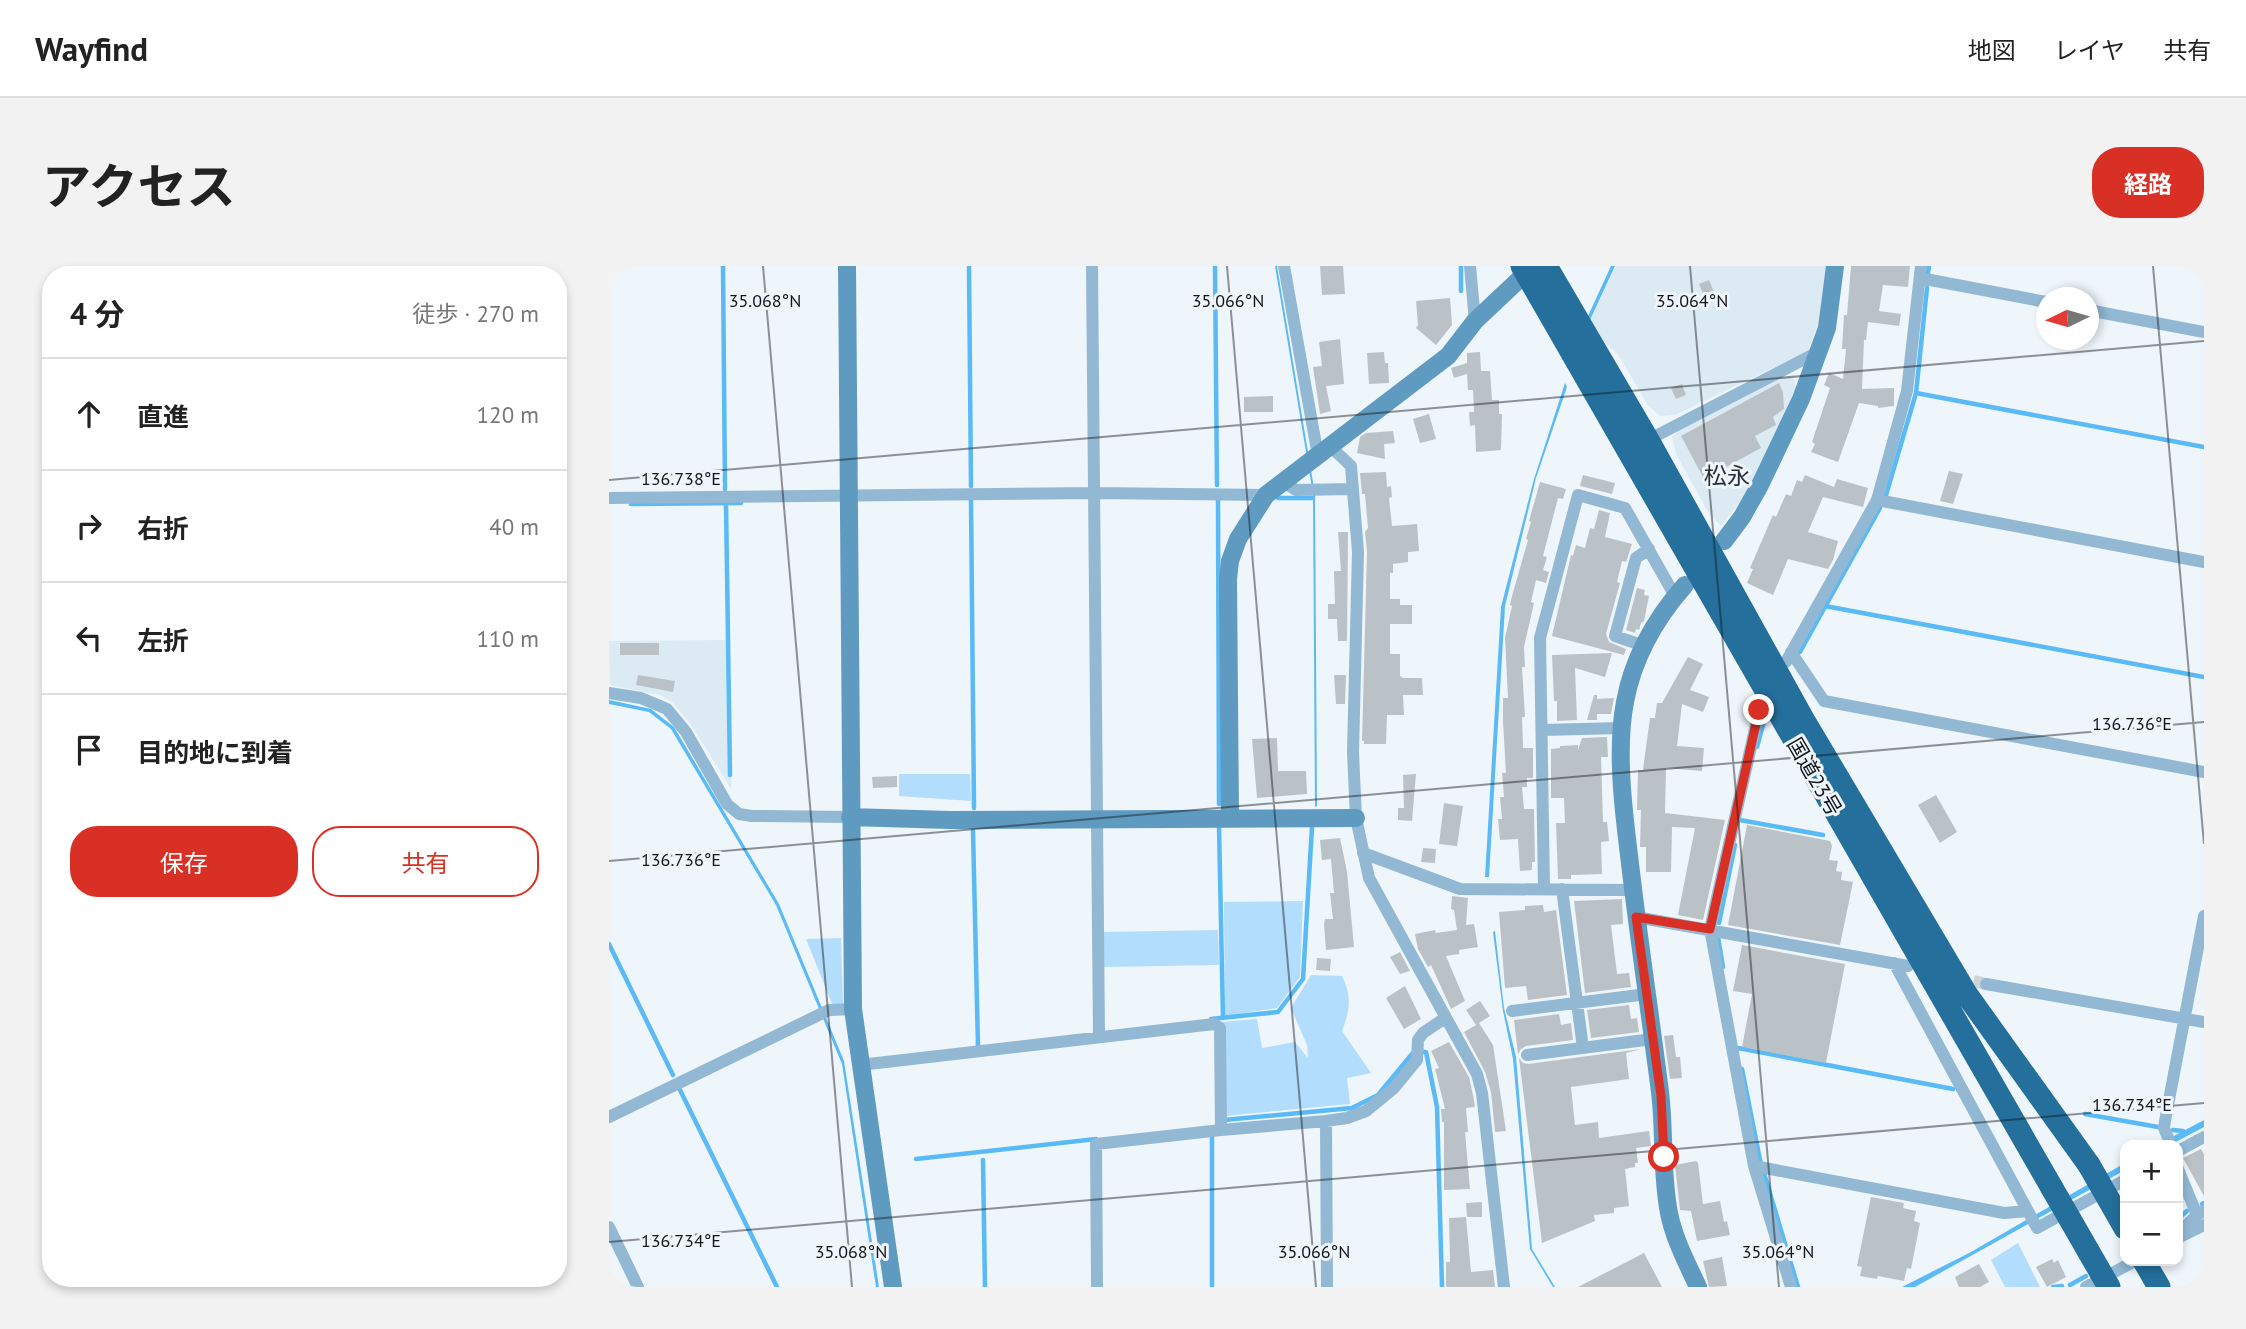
<!DOCTYPE html>
<html lang="ja">
<meta charset="utf-8">
<style>
body{margin:0;font-family:"PT Sans","Noto Sans JP",sans-serif;background:#f2f2f2;color:#222}
.controls{position:absolute;right:21px;bottom:21px;display:grid;overflow:hidden;border-radius:14px;box-shadow:0 4px 10px #0003}
.controls button{width:63px;height:63px;display:grid;place-items:center;padding:0;border:0;border-bottom:2px solid #e0e0e0;background:#fff;color:#222;font:35px sans-serif}
.compass{position:absolute;left:1427px;top:21px;width:63px;height:63px;border-radius:50%;background:#fff;box-shadow:0 4px 10px #0003;rotate:265deg}
.stop{position:absolute;width:21px;height:21px;margin:-16px;border:5px solid #d93025;border-radius:50%;background:#fff}
.stop.end{background:#d93025;border-color:#fff;box-shadow:0 2px 7px #0008}
.list{margin:0;padding:0;list-style:none}
h2{display:flex;justify-content:space-between;align-items:center;height:91px;margin:0;padding:0 28px;font-size:30px}
h2 small{font-size:23px;font-weight:400;color:#767676}
.list li{display:grid;grid-template-columns:46px 1fr auto;gap:21px;align-items:center;box-sizing:border-box;height:112px;padding:0 28px;border-top:2px solid #e0e0e0}
.list b{display:block;font-size:26px;white-space:nowrap}
.list em{font-size:23px;font-style:normal;color:#767676}
.actions{display:flex;gap:14px;padding:21px 28px}
.actions a{flex:1;padding:16px 0;border:2px solid #d93025;border-radius:28px;text-align:center;font-size:24px;color:#d93025}
.actions .main{background:#d93025;color:#fff}
.icon{flex:none;width:38px;height:38px;fill:none;stroke:currentColor;stroke-width:2;stroke-linecap:round;stroke-linejoin:round}
.map{position:relative;flex:none;width:1595px;height:1021px;overflow:hidden;border-radius:28px}
header{display:flex;align-items:center;gap:42px;box-sizing:border-box;height:98px;padding:0 35px;background:#fff;border-bottom:2px solid #e0e0e0}
header strong{font-size:33px}
nav{display:flex;gap:38px;margin-inline-start:auto;font-size:24px}
.intro{display:flex;align-items:center;justify-content:space-between;box-sizing:border-box;height:168px;padding:0 42px}
h1{margin:0;font-size:49px}
.button{padding:18px 32px;border-radius:28px;background:#d93025;color:#fff;font-size:24px;font-weight:700}
main{display:flex;gap:42px;padding:0 42px}
aside{flex:1;background:#fff;border-radius:28px;box-shadow:0 4px 10px #0003}
.map>svg:first-child{display:block}
.built{fill:#dceaf4}
.green{fill:#b3ddfc}
.water{fill:#5abaf6}
.lines{fill:none;stroke-linecap:round;stroke-linejoin:round}
.stream{stroke:#5abaf6;stroke-width:4.5}
.building{fill:#bbc2c7}
.street-tunnel{stroke:#cdd4d9;stroke-width:12;stroke-dasharray:12 6;stroke-linecap:butt}
.street{stroke:#92b8d3;stroke-width:12}
.secondary{stroke:#5f9ac1;stroke-width:18}
.highway{stroke:#246f9b;stroke-width:23}
.highway-bridge{stroke:#246f9b;stroke-width:23}
.route{stroke:#d93025;stroke-width:9}
.ticks{fill:none;stroke:#141618;stroke-width:2;stroke-opacity:0.45}
.labels{text-anchor:middle;stroke-width:6;stroke-linejoin:round;paint-order:stroke}
.street-label{font-size:21px;fill:#141618;stroke:#eef5fb}
.neighbourhood-label{font-size:23px;fill:#282e31;stroke:#eef5fb}
.ticks-label{font-size:18px;text-anchor:middle;fill:#141618;stroke:#eef5fb;stroke-width:6;stroke-linejoin:round;paint-order:stroke}
</style>
<header>
<strong>Wayfind</strong>
<nav><a>地図</a><a>レイヤ</a><a>共有</a></nav>
</header>
<div class="intro"><h1>アクセス</h1><a class="button">経路</a></div>
<main>
<aside>
<h2>4 分<small>徒歩 · 270 m</small></h2>
<ul class="list">
<li><svg class="icon" aria-label="ahead" viewBox="0 0 24 24"><path d="M12 20V5M6 11l6-6 6 6"/></svg><div><b>直進</b></div><em>120 m</em></li>
<li><svg class="icon" aria-label="right" viewBox="0 0 24 24"><path d="M7 20v-9h11M14 6l5 5-5 5"/></svg><div><b>右折</b></div><em>40 m</em></li>
<li><svg class="icon" aria-label="left" viewBox="0 0 24 24"><path d="M17 20v-9H6M10 6l-5 5 5 5"/></svg><div><b>左折</b></div><em>110 m</em></li>
<li><svg class="icon" aria-label="arrive" viewBox="0 0 24 24"><path d="M6 21V4h12l-3 4 3 4H6"/></svg><div><b>目的地に到着</b></div></li>
</ul>
<div class="actions"><a class="main">保存</a><a>共有</a></div>
</aside>
<div class="map">
<svg width="1595" height="1021" viewBox="0 0 1595 1021">
<rect width="100%" height="100%" fill="#eef5fb"/>
<path class="built" d="M1007,0H1220L1217,37L1199,85L1066,149L1051,150L1038,138L1009,88L991,73L981,54Z
M1181,110L1186,114V123L1160,184L1134,232L1112,260L1099,246L1067,188L1063,171L1072,162L1173,111Z
M119,374L122,523L83,460L63,436L51,429L1,419L0,375Z"/>
<path class="green" d="M290,508H361L362,535L290,530Z
M694,635L691,711L668,742L616,750L615,636Z
M609,664L610,699L495,701V666Z
M232,672L234,737L224,740L197,673Z
M702,709L733,710C743,730 741,745 733,765L762,807L738,812L741,838L615,850L613,756L648,753L653,782L686,776L699,792L698,779L682,742Z
M1409,977L1431,1021H1396L1382,994Z"/>
<path class="water" d="M666,0H668L706,228L708,540L706,541L704,228Z
M1002,0H1006L981,54L979,50Z
M956,117L958,121L927,212L896,340L880,611H876L892,341L925,213Z
M0,434L42,443L65,461L170,638L235,795L270,1021H267L233,798L167,639L62,463L40,446L0,438Z
M886,665L895,742L907,791L923,983L946,1021H944L921,983L904,793L894,745L884,666Z
M1595,854V861L1561,879H1548Z
M1516,897V904L1306,1021H1293L1362,986Z"/>
<g class="lines">
<path class="stream" d="M114,0L116,223
M360,0L362,220
M606,0L608,219
M1319,7L1320,0
M852,25V0
M1307,127L1595,181
M1277,229L1307,127L1318,22
M609,231L610,538
M669,232H703
M362,234L365,542
M117,237L121,509
M22,238L132,237
M1216,340L1595,411
M1191,386L1271,242
M1148,481L1156,452
M1131,554L1214,569
M610,560L614,752
M364,565L369,781
M1110,657L1126,579
M1109,671L1114,701
M0,678L64,809
M602,753L669,746L694,713L703,561
M1129,782L1344,823
M813,786H817L828,841L833,1021
M1133,803L1151,894L1189,1021
M71,824L168,1021
M1476,848L1549,861
M615,854L743,842L769,829L803,788
M1564,864L1574,865
M603,868V1021
M307,893L487,873
M374,894L376,1021
M1593,938L1595,937
M1569,953L1578,945
M1461,1019L1477,1010
M1444,1021L1453,1020"/>
</g>
<path class="building" d="M711,0H734L736,28L713,29Z
M1242,0H1301L1299,21L1274,19L1270,45L1292,48L1290,60L1259,56L1257,74H1255L1253,123L1285,122V140L1269,142V140L1250,137L1229,196L1202,186L1206,178L1203,176L1221,122L1215,119L1220,107L1234,113L1237,83H1233L1235,49H1238Z
M1100,14L1107,31L1097,35L1090,18Z
M841,32L843,59L827,79L807,62L809,59L807,35Z
M731,73L735,118L717,120L722,145L711,148L704,101L713,100L710,76Z
M775,86L776,97H779L780,117L760,118L758,87Z
M871,86L872,105H881L883,134H890V148H893L892,184L867,186L866,159L861,160L860,146H865L864,124H859L858,108L845,112L842,102L858,97V87Z
M1170,117L1174,126L1175,143L1164,151L1167,159L1146,170L1152,182L1095,213L1072,170Z
M1073,118L1077,129L1067,133L1062,122Z
M664,130V146H635V131Z
M820,148L827,173L811,177L804,153Z
M784,165L786,177L775,178L776,193L748,187L751,171L757,167Z
M1340,205L1354,208L1344,238L1331,235Z
M777,206L778,221L782,220L783,231L780,232L783,260L808,258L810,285L799,286V296L784,298V307H781V333H791V339H803V358H781V388H791V410L794,412H813L814,429H794L795,449H778L777,478H755V475H753L758,286L756,266L759,262L756,228H753L751,207Z
M974,209L1006,217L1003,228L971,220Z
M1196,209L1225,221L1228,213L1259,222L1254,241L1214,231L1199,266L1229,275L1224,294L1219,303L1179,293L1164,329L1138,317L1144,303L1141,302L1164,249L1167,251L1177,228L1182,230L1188,214L1193,216Z
M931,216L957,223L954,233L949,232L934,290L938,291L934,304L940,306L937,317L927,314L922,336L925,337L915,381L916,401H913L916,451H913L914,482H924V512H918V521H913L915,543H925L926,596H923V604L911,605L909,573L891,574L889,553H893L891,531H895L893,507H897L894,456V432H899L896,372L903,340L901,339L903,330L919,274L917,273L922,256L920,255Z
M990,244L1001,247L996,271L1023,278L1017,296L1013,295L1008,316L1011,317L997,368L1000,376L1017,383L1015,389L943,370L962,289L964,290L967,279L976,282L981,262L985,263Z
M729,266H739L738,375H729L728,353H719V338H726L725,305H732Z
M1028,322L1036,324L1035,329L1040,330L1035,355L1032,357L1030,364L1027,363L1026,367L1017,364Z
M11,377H50V389H11Z
M1003,387L996,411L966,402L968,454L948,455V435H945L943,389Z
M1079,391L1094,398L1081,424L1100,431L1094,446L1073,438L1068,480L1095,482L1093,505L1057,502L1056,547L1116,554L1094,654L1069,649L1086,562L1063,561L1062,606H1037V581H1031L1032,544H1028L1029,504H1034L1041,452H1046L1048,437H1053Z
M29,409L66,415L64,426L27,419Z
M725,409H737L736,438H727Z
M985,429H988V433L1005,432L1002,448H988V454H978Z
M998,471L999,491H992L994,556H998L1000,575L992,576L993,608L962,609V613H949L947,557H956L955,532H942V483L951,482V480L969,479V484L973,472Z
M668,472L669,505H697L698,528L648,532L643,473Z
M807,508L803,555L789,554V542H795L794,509Z
M288,510V521L264,522L263,511Z
M1327,529L1348,566L1331,577L1309,539Z
M835,537L854,540L848,580L830,578Z
M1138,559L1221,575L1223,580L1220,594L1229,595L1227,605L1233,606L1232,614L1244,616L1231,679L1119,659Z
M731,572L738,606L745,681L717,684L715,658L716,653H724L721,627H725L722,593L713,594L711,574Z
M814,582L827,583L826,597L812,596Z
M843,630L859,632L857,659L865,658L869,681L850,684V688L837,690L856,735L842,743L822,699L819,701L809,683L806,668L826,664L827,667L848,664L845,644L842,643Z
M1013,633L1014,658L1002,659L1008,708L1020,707L1022,721L976,727L965,635Z
M934,639L935,646L947,644L958,729L919,734L917,720L896,722L890,646L916,644V640Z
M1133,679L1236,698L1217,797L1133,781L1143,728L1124,725Z
M791,686L801,705L791,708L781,691Z
M708,692L722,693L721,705L707,704Z
M796,720L812,753L795,763L777,732Z
M871,735L881,750L870,757L884,779L897,865L886,866L882,826L876,806L855,766L867,759L857,744Z
M1020,739L1022,753L1028,752L1030,766L982,772L978,744Z
M950,748L952,759L962,757L964,774L917,780L912,783L909,788L905,754Z
M1064,769L1067,791H1071L1073,812L1061,813L1055,770Z
M840,776L860,811L864,829L866,841L857,842L859,866H856L861,923L835,924V856H833L832,843H836L826,803L830,802L822,785Z
M1032,783L1017,787L1020,813L962,821L966,859L989,856L990,872L1040,865L1042,880L1027,882L1029,897H1026V901L1016,903L1020,940L1005,942V947L985,949L986,955L933,977L910,792L914,797L919,798Z
M1592,883L1595,888V930L1574,892Z
M1087,895L1089,897L1094,938L1111,935L1115,956L1118,955L1121,969L1088,975L1082,945L1071,944L1066,899Z
M1262,931L1295,937L1294,942L1307,945L1305,955L1311,957L1302,1003L1298,1002L1295,1015L1269,1010L1268,1013L1251,1010L1253,1001L1248,1000Z
M873,936V951H858L857,937Z
M857,951L862,1006L884,1004L886,1021H837V996H841L840,952Z
M1035,987L1053,1021H969Z
M1113,991L1118,1020L1100,1021L1094,995Z
M1443,993L1445,997L1449,994L1457,1011L1438,1021L1427,1001Z
M1370,998L1380,1016L1371,1021H1350L1346,1011Z"/>
<g class="lines">
<path class="street-tunnel" d="M1347,711L1377,718"/>
<path class="street" d="M483,0L490,771
M675,0L709,190
M861,0L866,55
M1311,12L1437,36
M1479,44L1595,66
M1039,174L1209,86
M720,179L742,200L749,286L744,486L747,552L760,612L868,808L873,827L895,1021
M674,216L687,224L744,223
M0,232L486,227L657,229
M1268,234L1595,296
M1035,380L1006,370L1027,292L1040,283
M1182,386L1215,435L1595,506
M1177,396L1268,234L1298,125L1312,0
M0,427L32,432L58,443L77,466L118,538L130,548L143,550L241,551
M1150,445L1101,663L1145,900L1182,1021
M933,464L1013,462
M754,587L851,623L1024,624
M935,623L931,372L969,229L1016,242L1066,330
M953,623L974,782
M1027,651L1299,700
M1285,697L1428,962L1516,914
M1377,718L1595,756
M903,745L1038,728
M918,789L1044,773
M251,799L605,758L611,762L612,864L487,878L488,1021
M0,851L220,744L244,743
M717,855L718,1021
M612,864L717,855L738,852L757,845L785,822L808,794L809,774L814,767L836,752
M1562,879L1555,862L1556,855L1595,650
M1569,885L1595,871
M1145,900L1395,947L1419,945
M1569,903L1588,949
M0,961L29,1021
M1569,967L1588,949L1595,945
M1569,972L1595,959
M1477,1021L1526,995"/>
<path class="secondary" d="M238,0L244,743L284,1021
M1115,275L1133,251L1151,219L1192,133L1218,62L1226,0
M1076,319C1047,352 1024,392 1016,436C1007,483 1014,541 1020,589C1029,668 1041,747 1051,826C1056,866 1052,907 1060,947C1065,973 1078,997 1089,1021
M241,551L340,554L747,552
M621,551L619,313L621,295L629,273L657,229L839,90L866,55L917,7"/>
<path class="highway" d="M913,0L1443,922
M937,0L1039,174L1194,453L1358,729L1480,899
M1535,995L1550,1021"/>
<path class="highway-bridge" d="M1480,899L1516,962
M1443,922L1500,1021"/>
</g>
<g class="lines">
<path class="route" d="M1055,891L1052,830L1027,651L1101,663L1150,444"/>
</g>
<path class="ticks" d="M154,0L243,1021M618,0L707,1021M1081,0L1170,1021M1544,0L1595,578M0,214L1595,75M0,595L1595,456M0,976L1595,837"/>
<g class="labels">
<g class="street-label">
<text transform="translate(1205 511) rotate(60)" y="7">国道23号</text>
</g>
<g class="neighbourhood-label">
<text x="1118" y="218">松永</text>
</g>
</g>
<g class="ticks-label">
<text x="156" y="41">35.068°N</text>
<text x="619" y="41">35.066°N</text>
<text x="1083" y="41">35.064°N</text>
<text x="72" y="219">136.738°E</text>
<text x="1523" y="464">136.736°E</text>
<text x="72" y="600">136.736°E</text>
<text x="1523" y="845">136.734°E</text>
<text x="72" y="981">136.734°E</text>
<text x="242" y="992">35.068°N</text>
<text x="705" y="992">35.066°N</text>
<text x="1169" y="992">35.064°N</text>
</g>
</svg>
<div class="controls">
<button>+</button>
<button>−</button>
</div>
<svg class="compass" viewBox="-18 -18 36 36"><path d="M0-13l5 13h-10z" fill="#e53935"/><path d="M0 13l5-13h-10z" fill="#767676"/></svg>
<div class="stop" style="left:1055px;top:891px"></div>
<div class="stop end" style="left:1150px;top:444px"></div>
</div>
</main>
